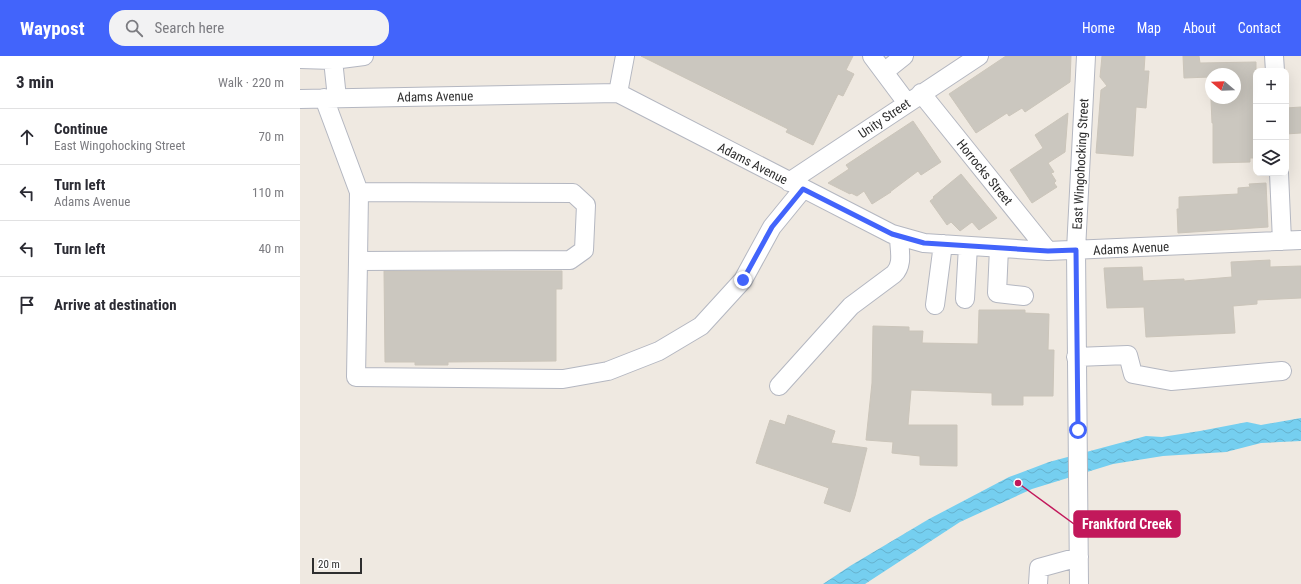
<!DOCTYPE html>
<meta charset="utf-8">
<style>
body{margin:0;font-family:"Roboto Condensed",sans-serif;background:#f2f2f3;color:#2b2b33}
.controls{position:absolute;right:12px;top:12px;display:grid;overflow:hidden;border-radius:8px;box-shadow:0 4px 16px #0002}
.controls button{width:36px;height:36px;display:grid;place-items:center;padding:0;border:0;border-bottom:1px solid #e1e1e2;background:#fff;color:#2b2b33;font:20px sans-serif}
.compass{position:absolute;left:905px;top:12px;width:36px;height:36px;border-radius:50%;background:#fff;box-shadow:0 4px 16px #0002;rotate:289deg}
.scale{position:absolute;left:12px;bottom:10px;width:50px;box-sizing:border-box;padding-left:4px;border:2px solid #2e2e2e;border-top:0;font-size:11px;line-height:14px;white-space:nowrap;color:#2e2e2e;-webkit-text-stroke:3px #fff;paint-order:stroke}
.stop{position:absolute;width:12px;height:12px;margin:-9px;border:3px solid #4264fb;border-radius:50%;background:#fff}
.stop.end{background:#4264fb;border-color:#fff;box-shadow:0 1px 4px #0008}
.list{margin:0;padding:0;list-style:none}
h2{display:flex;justify-content:space-between;align-items:center;height:52px;margin:0;padding:0 16px;font-size:17px}
h2 small{font-size:13px;font-weight:400;color:#7c7c81}
.list li{display:grid;grid-template-columns:26px 1fr auto;gap:12px;align-items:center;box-sizing:border-box;height:56px;padding:0 16px;border-top:1px solid #e1e1e2}
.list b{display:block;font-size:15px;white-space:nowrap}
.list p{margin:0;font-size:13px;white-space:nowrap;color:#7c7c81}
.list em{font-size:13px;font-style:normal;color:#7c7c81}
.icon{flex:none;width:22px;height:22px;fill:none;stroke:currentColor;stroke-width:2;stroke-linecap:round;stroke-linejoin:round}
.map{position:relative;flex:none;width:1001px;height:528px;overflow:hidden}
header{display:flex;align-items:center;gap:24px;box-sizing:border-box;height:56px;padding:0 20px;background:#4264fb;color:#fff}
header strong{font-size:19px}
nav{display:flex;gap:22px;margin-inline-start:auto;font-size:14px}
.search{width:280px;height:36px;background:#f2f2f3;display:flex;align-items:center;gap:10px;box-sizing:border-box;padding:0 14px;border-radius:16px;color:#7c7c81;font-size:15px}
main{display:flex}
aside{flex:1;background:#fff}
.map>svg:first-child{display:block}
.water{fill:url(#water-waves)}
.building{fill:#cbc7bf;stroke:#cbc5ba;fill-rule:evenodd}
.lines{fill:none;stroke-linecap:round;stroke-linejoin:round}
.minor-casing{stroke:#b4b7c1;stroke-width:20}
.minor{stroke:#fff;stroke-width:18}
.route{stroke:#4264fb;stroke-width:5}
.labels{text-anchor:middle;stroke-width:3.5;stroke-linejoin:round;paint-order:stroke}
.street-label{font-size:13px;fill:#2e2e2e;stroke:#fff}
.leader{fill:none;stroke:#c2185b;stroke-width:1.5}
.callout-dot{fill:#c2185b;stroke:#fff;stroke-width:1.5}
.callout{fill:#c2185b;stroke:#c2185b;stroke-width:1.5}
.callout-label{font-size:14px;text-anchor:middle;font-weight:bold;fill:#fff}
</style>
<header>
<strong>Waypost</strong>
<div class="search"><svg class="icon" aria-label="search" viewBox="0 0 24 24"><circle cx="10" cy="10" r="6"/><path d="M15 15l6 6"/></svg>Search here</div>
<nav><a>Home</a><a>Map</a><a>About</a><a>Contact</a></nav>
</header>
<main>
<aside>
<h2>3 min<small>Walk · 220 m</small></h2>
<ul class="list">
<li><svg class="icon" aria-label="ahead" viewBox="0 0 24 24"><path d="M12 20V5M6 11l6-6 6 6"/></svg><div><b>Continue</b><p>East Wingohocking Street</p></div><em>70 m</em></li>
<li><svg class="icon" aria-label="left" viewBox="0 0 24 24"><path d="M17 20v-9H6M10 6l-5 5 5 5"/></svg><div><b>Turn left</b><p>Adams Avenue</p></div><em>110 m</em></li>
<li><svg class="icon" aria-label="left" viewBox="0 0 24 24"><path d="M17 20v-9H6M10 6l-5 5 5 5"/></svg><div><b>Turn left</b></div><em>40 m</em></li>
<li><svg class="icon" aria-label="arrive" viewBox="0 0 24 24"><path d="M6 21V4h12l-3 4 3 4H6"/></svg><div><b>Arrive at destination</b></div></li>
</ul>
</aside>
<div class="map">
<svg width="1001" height="528" viewBox="0 0 1001 528">
<defs>
<pattern id="water-waves" width="16" height="10" patternUnits="userSpaceOnUse"><rect width="16" height="10" fill="#75cff0"/><path d="M0 5q4-4 8 0t8 0" fill="none" stroke="#66b2ce"/></pattern>
</defs>
<rect width="100%" height="100%" fill="#efe9e1"/>
<path class="water" d="M1001,362V385L961,387L926,396L863,400L813,408L732,433L660,466L565,528H523L550,510L629,463L709,421L749,406L846,380L862,381L900,375L947,366L961,369Z"/>
<path class="building" d="M341,0H553L546,14L554,18L543,40L538,38L513,89L486,76L488,73Z
M706,0H771L770,26L725,56L722,52L709,60L707,57L676,77L649,38Z
M802,0H845L844,15H849L846,52L836,51L833,100L796,97L801,34L807,30L800,21Z
M883,0H899L900,7L956,6V102H950V106L913,107V67H912L910,21L884,22ZM911,18H935V42H911Z
M1001,51V77L986,78V52Z
M768,57L765,96L748,107L754,116L751,117L756,125L754,127L757,131L732,147L710,114L743,92L735,79Z
M613,65L641,106L621,119L618,115L590,136H591L572,148L564,135L557,140L551,137L550,138L528,127L549,113L546,109Z
M661,118L697,162L679,174L672,166L660,175L651,166L647,169L630,145L634,142L633,141Z
M966,127L968,171L878,177L877,153H879V141L938,138V132L950,131L949,128Z
M970,204V211L1001,210V242L957,244V248L933,250L935,277L846,281L844,251L807,252L804,212L842,211L843,225L884,223V225L932,221L931,206Z
M84,215H262V233H256V305L148,306V309H115V306H85Z
M679,254H725V257L749,258L748,294H754L753,340H723V349H692V337L611,334L608,369H657V410L620,409V400L592,397L593,386L566,384L572,327L573,270L609,271V275H623L622,287L678,288Z
M488,359L535,375L531,387L567,392L555,440L550,456L524,447L529,432L456,407L470,364L485,369Z"/>
<g class="lines">
<g class="minor-casing">
<path id="minor" d="M572,0L607,47
M974,0L975,15
M0,3L33,4L64,0
M33,4L37,42
M584,16L604,0
M318,37L325,0
M621,37L748,195
M24,42L59,136L273,137L286,149L284,194L270,204L58,205L59,136
M0,43L318,37L592,178L624,187L748,195L1001,184
M979,117L982,185
M489,126L679,0
M699,192L697,237L724,240
M58,205L56,321L263,323L308,315L359,295L401,270L443,224L472,171L503,133
M665,243L668,190
M635,249L643,188
M776,301L828,299L833,318L871,325L982,315
M479,330L551,250L594,218C604,208 599,194 599,180
M738,528L739,512L779,501
M779,528L776,194L786,0"/>
</g>
<use href="#minor" class="minor"/>
</g>
<g class="lines">
<path class="route" d="M443,224L472,171L503,133L592,178L624,187L748,195L776,194L778,374"/>
</g>
<g class="labels">
<g class="street-label">
<text transform="translate(135 40) rotate(-1)" y="5">Adams Avenue</text>
<text transform="translate(584 62) rotate(-34)" y="5">Unity Street</text>
<text transform="translate(453 107) rotate(27)" y="5">Adams Avenue</text>
<text transform="translate(780 108) rotate(-87)" y="5">East Wingohocking Street</text>
<text transform="translate(685 116) rotate(51)" y="5">Horrocks Street</text>
<text transform="translate(831 192) rotate(-3)" y="5">Adams Avenue</text>
</g>
</g>
<path class="leader" d="M718 427L774 468"/>
<circle class="callout-dot" cx="718" cy="427" r="4"/>
<rect class="callout" x="774" y="455" width="106" height="26" rx="4"/>
<g class="callout-label">
<text x="827" y="473">Frankford Creek</text>
</g>
</svg>
<div class="controls">
<button>+</button>
<button>−</button>
<button><svg class="icon" aria-label="layers" viewBox="0 0 24 24"><path d="M12 4l9 5-9 5-9-5zM3 14l9 5 9-5"/></svg></button>
</div>
<svg class="compass" viewBox="-18 -18 36 36"><path d="M0-13l5 13h-10z" fill="#e53935"/><path d="M0 13l5-13h-10z" fill="#7c7c81"/></svg>
<div class="scale">20 m</div>
<div class="stop" style="left:778px;top:374px"></div>
<div class="stop end" style="left:443px;top:224px"></div>
</div>
</main>
